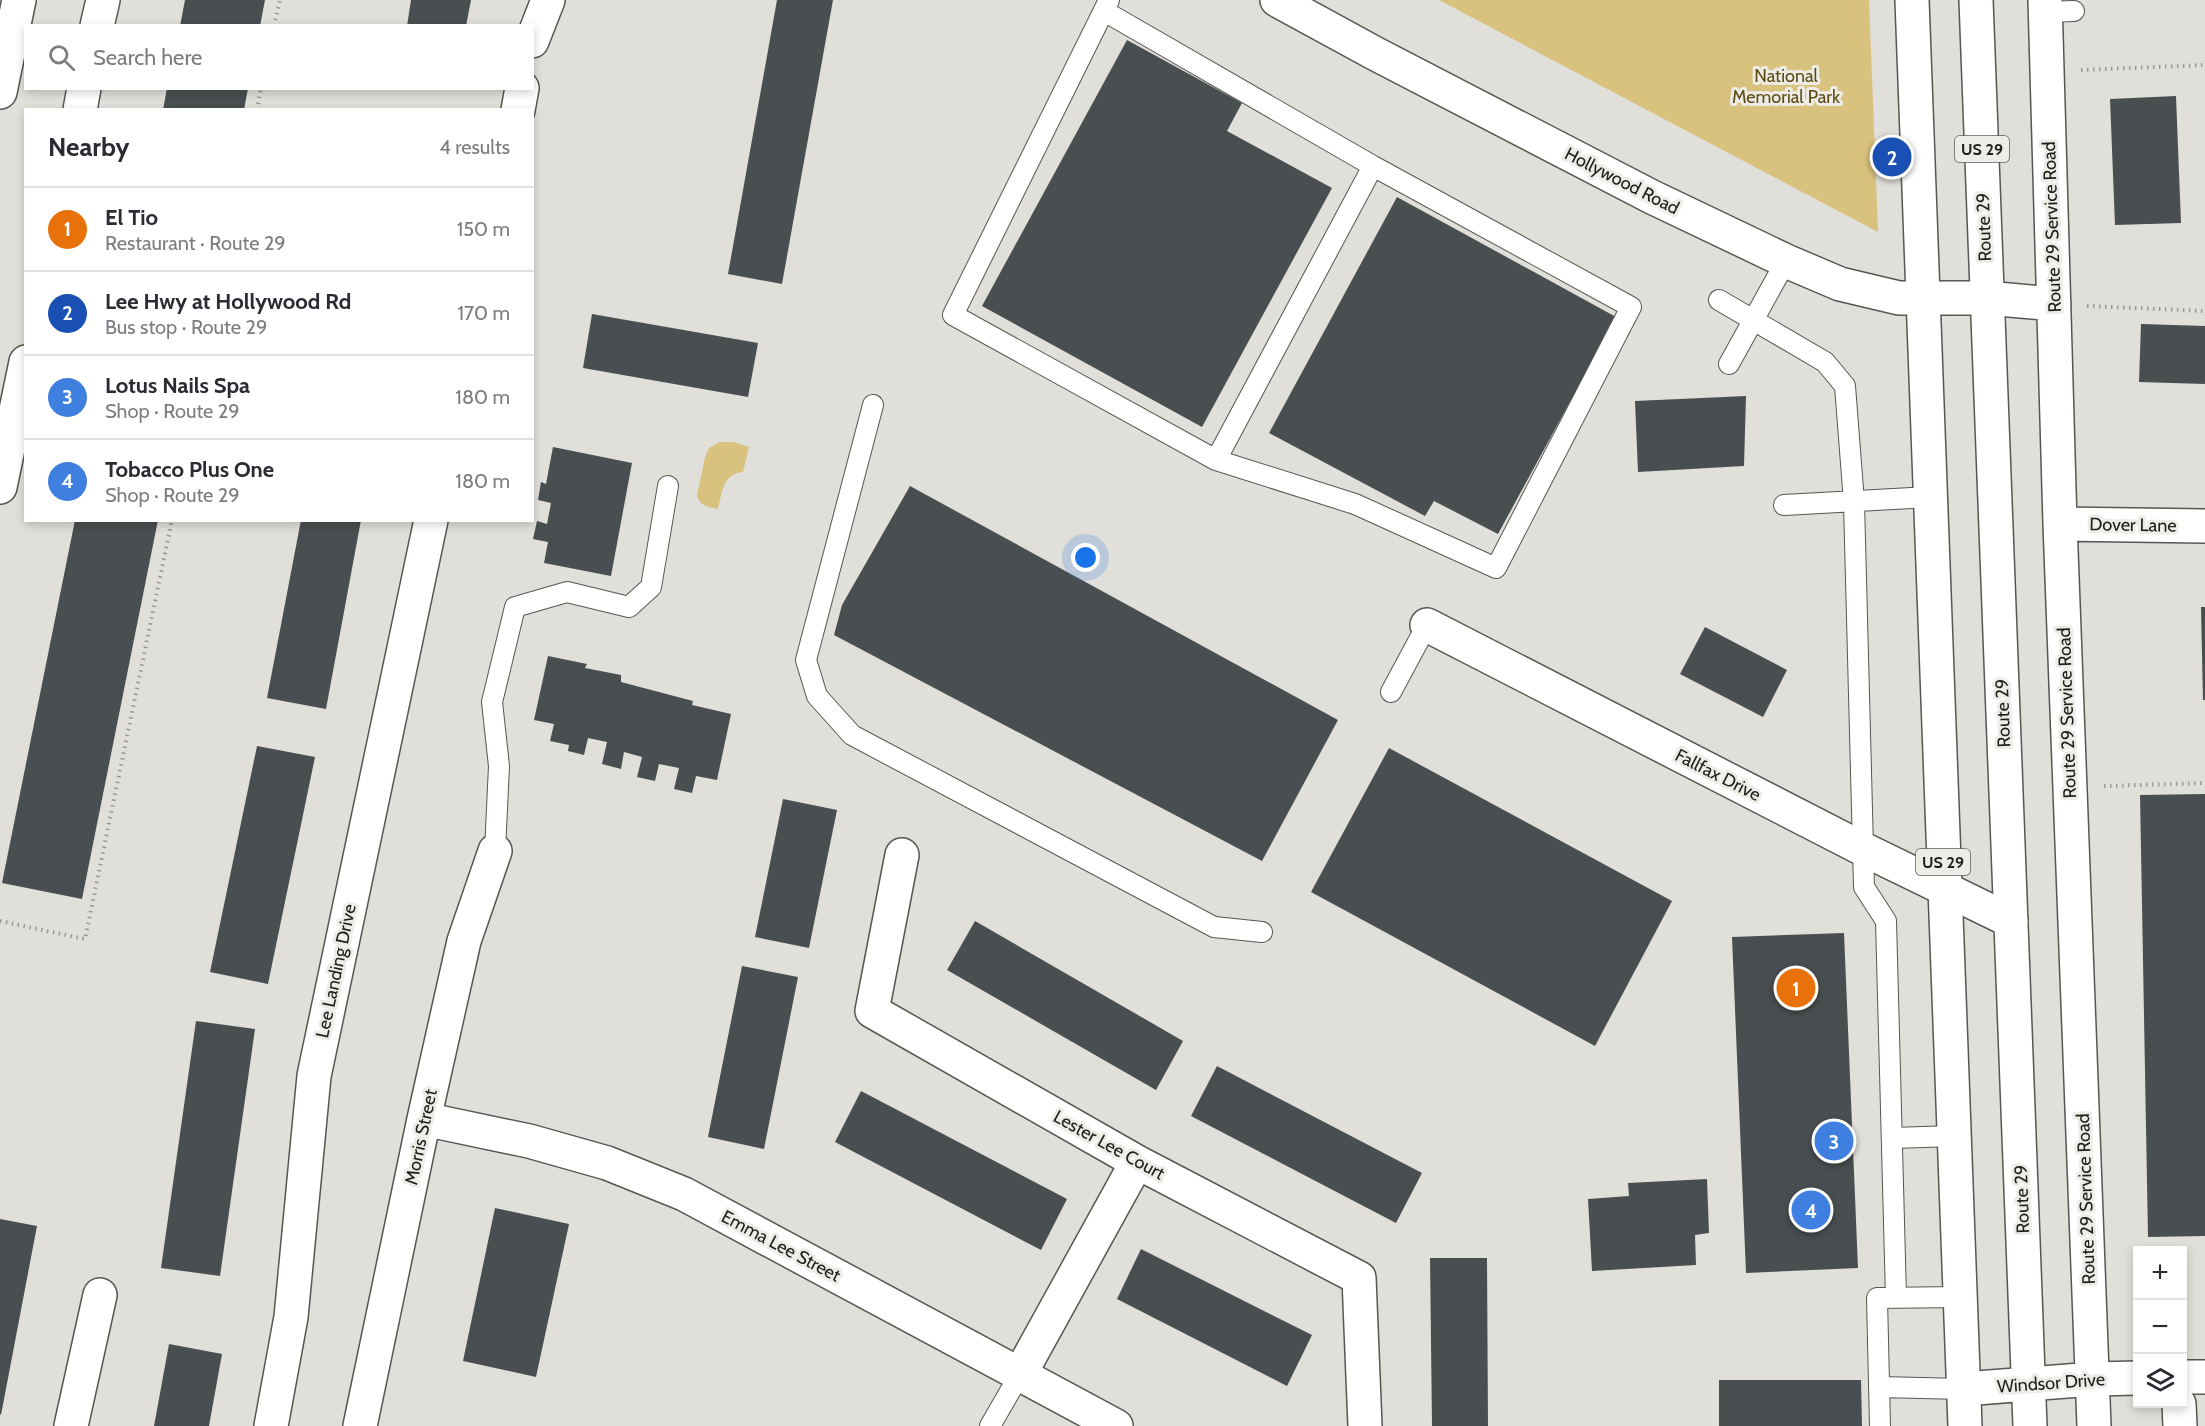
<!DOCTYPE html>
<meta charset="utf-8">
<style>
body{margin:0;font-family:Cabin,sans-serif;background:#f2f2f3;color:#2b2b33}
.controls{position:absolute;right:18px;bottom:18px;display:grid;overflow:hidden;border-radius:0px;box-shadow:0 3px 9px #0003}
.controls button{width:54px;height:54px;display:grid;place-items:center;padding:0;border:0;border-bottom:2px solid #e1e1e2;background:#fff;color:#2b2b33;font:30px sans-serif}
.you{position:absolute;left:1086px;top:558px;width:21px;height:21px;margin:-15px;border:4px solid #fff;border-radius:50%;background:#1a73e8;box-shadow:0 0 0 9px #1a73e833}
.badge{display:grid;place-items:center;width:39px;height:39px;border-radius:50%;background:#13606c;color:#fff;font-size:20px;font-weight:700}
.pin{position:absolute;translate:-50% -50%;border:3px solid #fff;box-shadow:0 2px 6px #0006}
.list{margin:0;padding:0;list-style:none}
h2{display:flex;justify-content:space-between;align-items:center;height:78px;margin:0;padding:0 24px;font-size:26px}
h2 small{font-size:20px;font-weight:400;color:#7c7c81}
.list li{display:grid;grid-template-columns:39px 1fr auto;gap:18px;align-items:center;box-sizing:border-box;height:84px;padding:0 24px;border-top:2px solid #e1e1e2}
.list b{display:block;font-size:22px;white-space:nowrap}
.list p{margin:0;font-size:20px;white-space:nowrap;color:#7c7c81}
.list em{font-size:20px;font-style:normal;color:#7c7c81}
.icon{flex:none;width:33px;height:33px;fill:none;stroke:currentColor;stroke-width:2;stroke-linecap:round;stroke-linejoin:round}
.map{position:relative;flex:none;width:2205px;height:1426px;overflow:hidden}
.search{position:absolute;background:#fff;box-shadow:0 3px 9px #0003;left:24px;top:24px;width:510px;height:66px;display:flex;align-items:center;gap:15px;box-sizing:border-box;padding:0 21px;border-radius:0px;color:#7c7c81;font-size:22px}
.panel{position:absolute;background:#fff;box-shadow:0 3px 9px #0003;left:24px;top:108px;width:510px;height:414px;border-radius:0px}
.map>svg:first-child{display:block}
.green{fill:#d9c17e}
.building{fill:#494f50}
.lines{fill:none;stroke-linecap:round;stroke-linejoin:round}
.lane-casing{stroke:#585651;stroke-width:22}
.street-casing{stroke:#585651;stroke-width:36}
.secondary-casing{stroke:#585651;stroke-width:36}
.primary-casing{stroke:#585651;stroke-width:36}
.path{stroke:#999893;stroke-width:4;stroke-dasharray:1.5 4.5;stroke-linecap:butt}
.lane{stroke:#fff;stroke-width:20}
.street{stroke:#fff;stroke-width:33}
.secondary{stroke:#fff;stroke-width:33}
.primary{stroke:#fff;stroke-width:33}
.labels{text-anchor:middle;stroke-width:6;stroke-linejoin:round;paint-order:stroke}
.shield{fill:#eeece6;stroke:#5e5d5a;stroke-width:1.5}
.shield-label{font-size:16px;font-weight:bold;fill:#20201e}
.park-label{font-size:18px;fill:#5d4c15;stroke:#eeece6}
.street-label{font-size:18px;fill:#20201e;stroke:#eeece6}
</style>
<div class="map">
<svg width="2205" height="1426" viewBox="0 0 2205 1426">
<rect width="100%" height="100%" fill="#e1dfd9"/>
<path class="green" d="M1439,0H1869L1878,232Z
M720,442H733L749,447L743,472C723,473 722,493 718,509C709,507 700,506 697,496L705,457L709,448Z"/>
<path class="building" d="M185,0H265L260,26H180Z
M411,0H471L466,26H407Z
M777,0H833L782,284L728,274Z
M1127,40L1242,103L1227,131L1332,188L1202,427L982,306Z
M167,88H248L244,110H163Z
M2176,96L2181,223L2115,225L2110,99Z
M1397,197L1616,317L1498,534L1434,501L1425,516L1269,433Z
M592,314L758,343L748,397L583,368Z
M2141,324L2205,326V384L2139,382Z
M1746,396L1744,466L1638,472L1635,401Z
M553,447L632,463L611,576L544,563L548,542L533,539L537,521L547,524L551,503L538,500L541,482L546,484Z
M910,486L1338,720L1262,861L834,635L842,605Z
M75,520H158L82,899L2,883Z
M301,520H361L326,709L267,698Z
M2201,607H2205V700H2203Z
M1705,627L1787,670L1763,717L1680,674Z
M548,656L587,664L585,668L621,675V682L693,701L692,705L731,714L717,780L696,776L692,793L674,789L679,768L659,764L655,781L637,777L642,757L624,752L621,769L602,764L607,742L588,738L584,755L568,751L569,745L550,741L554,724L534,720Z
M257,746L315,757L268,984L210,972Z
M1389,748L1672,901L1595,1046L1311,892Z
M2205,794V1236L2148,1237L2140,795Z
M783,799L837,810L809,948L755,937Z
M975,921L1183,1041L1156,1090L947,970Z
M1844,933L1858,1268L1746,1273L1732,937Z
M742,966L798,977L764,1149L708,1137Z
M196,1021L255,1029L220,1276L161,1268Z
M1217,1066L1422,1173L1396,1223L1191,1116Z
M861,1091L1067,1199L1041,1250L835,1142Z
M1707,1179L1709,1233L1695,1235L1696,1265L1592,1271L1588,1199L1629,1196L1628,1183Z
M495,1208L569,1224L536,1377L463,1361Z
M0,1219L37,1226L1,1415L0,1414Z
M1141,1249L1312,1335L1287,1386L1117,1299Z
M1430,1258H1487L1488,1426H1432Z
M169,1344L222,1354L209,1426H154Z
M1719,1380H1861L1862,1426H1719Z"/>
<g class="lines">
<g class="lane-casing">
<path id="lane" d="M1104,11L1373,166L1631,307L1496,568L1355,504L1216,460L953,315L1109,0
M2045,12L2074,11
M1719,300L1825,362L1845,386L1854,502L1864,887L1886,921L1896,1297
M1729,364L1786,261
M873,405L806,660L817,696L852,735L1214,927L1262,932
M1216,460L1373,166
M1784,505L1930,497
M1391,692L1427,625
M495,851L499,766L492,702L515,607L567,592L629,607L651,587L668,486
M1892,1138L1954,1136
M1879,1387L1964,1389
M990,1426L1020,1374
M1880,1426L1877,1298L1960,1297"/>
</g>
<g class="street-casing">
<path id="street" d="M2045,0L2060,524L2094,1426
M97,26L103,0
M532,41L548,0
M0,92L19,0
M80,110L84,88
M518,110L522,88
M1987,298L2054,304
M0,487L26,362
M2060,524L2205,526
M1427,625L1863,849L2011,921
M902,855L872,1011L1137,1162L1359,1278L1365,1426
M424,1119L529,1141L607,1163L684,1194L1116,1426
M1020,1374L1137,1162
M2182,1377H2205
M1964,1389L2093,1379L2138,1378
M2179,1404L2180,1426
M71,1426L100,1295
M271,1426L291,1317L314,1076L431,520
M360,1426L424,1119L464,941L495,851"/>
</g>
<g class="secondary-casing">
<path id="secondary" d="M1277,0L1376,54L1652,197L1786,261L1840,284L1899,298H1987"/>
</g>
<g class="primary-casing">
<path id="primary" d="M1912,0L1965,1426
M1976,0L2030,1426"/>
</g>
<path class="path" d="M274,26L280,0
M2081,70L2205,65
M257,110L261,88
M2087,306L2205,311
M2104,786L2205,783
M0,921L85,939L172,520"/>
<use href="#lane" class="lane"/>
<use href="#street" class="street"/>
<use href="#secondary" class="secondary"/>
<use href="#primary" class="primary"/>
</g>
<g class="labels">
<g class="shield">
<rect x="1955" y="136" width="54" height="26" rx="4.5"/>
<rect x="1916" y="849" width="54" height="26" rx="4.5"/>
</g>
<g class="shield-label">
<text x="1982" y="155">US 29</text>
<text x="1943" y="868">US 29</text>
</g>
<g class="park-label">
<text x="1786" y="82">National<tspan x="1786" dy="21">Memorial Park</tspan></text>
</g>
<g class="street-label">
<text transform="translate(1622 181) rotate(27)" y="6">Hollywood Road</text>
<text transform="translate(1984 227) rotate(-92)" y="6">Route 29</text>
<text transform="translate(2052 227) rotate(-92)" y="6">Route 29 Service Road</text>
<text transform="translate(2133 525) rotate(1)" y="6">Dover Lane</text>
<text transform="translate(2003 713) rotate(-92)" y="6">Route 29</text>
<text transform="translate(2067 713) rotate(-92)" y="6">Route 29 Service Road</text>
<text transform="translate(1718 775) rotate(27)" y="6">Fallfax Drive</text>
<text transform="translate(336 971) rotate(-78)" y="6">Lee Landing Drive</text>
<text transform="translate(421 1137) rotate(-78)" y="6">Morris Street</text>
<text transform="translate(1109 1145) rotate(29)" y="6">Lester Lee Court</text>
<text transform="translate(2022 1199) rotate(-92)" y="6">Route 29</text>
<text transform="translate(2086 1199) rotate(-92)" y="6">Route 29 Service Road</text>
<text transform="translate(781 1246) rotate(28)" y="6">Emma Lee Street</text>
<text transform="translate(2051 1383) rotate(-4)" y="6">Windsor Drive</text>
</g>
</g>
</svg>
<div class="controls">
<button>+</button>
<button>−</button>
<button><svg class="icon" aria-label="layers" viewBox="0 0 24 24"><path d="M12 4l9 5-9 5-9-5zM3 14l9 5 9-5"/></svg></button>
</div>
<div class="you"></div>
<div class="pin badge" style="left:1796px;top:988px;background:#e8710a">1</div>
<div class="pin badge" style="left:1892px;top:157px;background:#1a4fb4">2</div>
<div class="pin badge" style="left:1834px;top:1141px;background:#3f7fe0">3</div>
<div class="pin badge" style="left:1811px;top:1210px;background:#3f7fe0">4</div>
<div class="search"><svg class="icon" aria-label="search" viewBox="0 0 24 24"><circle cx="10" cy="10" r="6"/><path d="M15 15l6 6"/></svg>Search here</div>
<section class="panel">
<h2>Nearby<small>4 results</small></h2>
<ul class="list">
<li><span class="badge" style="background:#e8710a">1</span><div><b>El Tio</b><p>Restaurant · Route 29</p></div><em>150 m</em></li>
<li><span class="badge" style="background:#1a4fb4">2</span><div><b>Lee Hwy at Hollywood Rd</b><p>Bus stop · Route 29</p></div><em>170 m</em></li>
<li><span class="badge" style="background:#3f7fe0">3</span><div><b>Lotus Nails Spa</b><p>Shop · Route 29</p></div><em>180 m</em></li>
<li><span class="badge" style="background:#3f7fe0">4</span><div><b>Tobacco Plus One</b><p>Shop · Route 29</p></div><em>180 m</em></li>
</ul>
</section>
</div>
